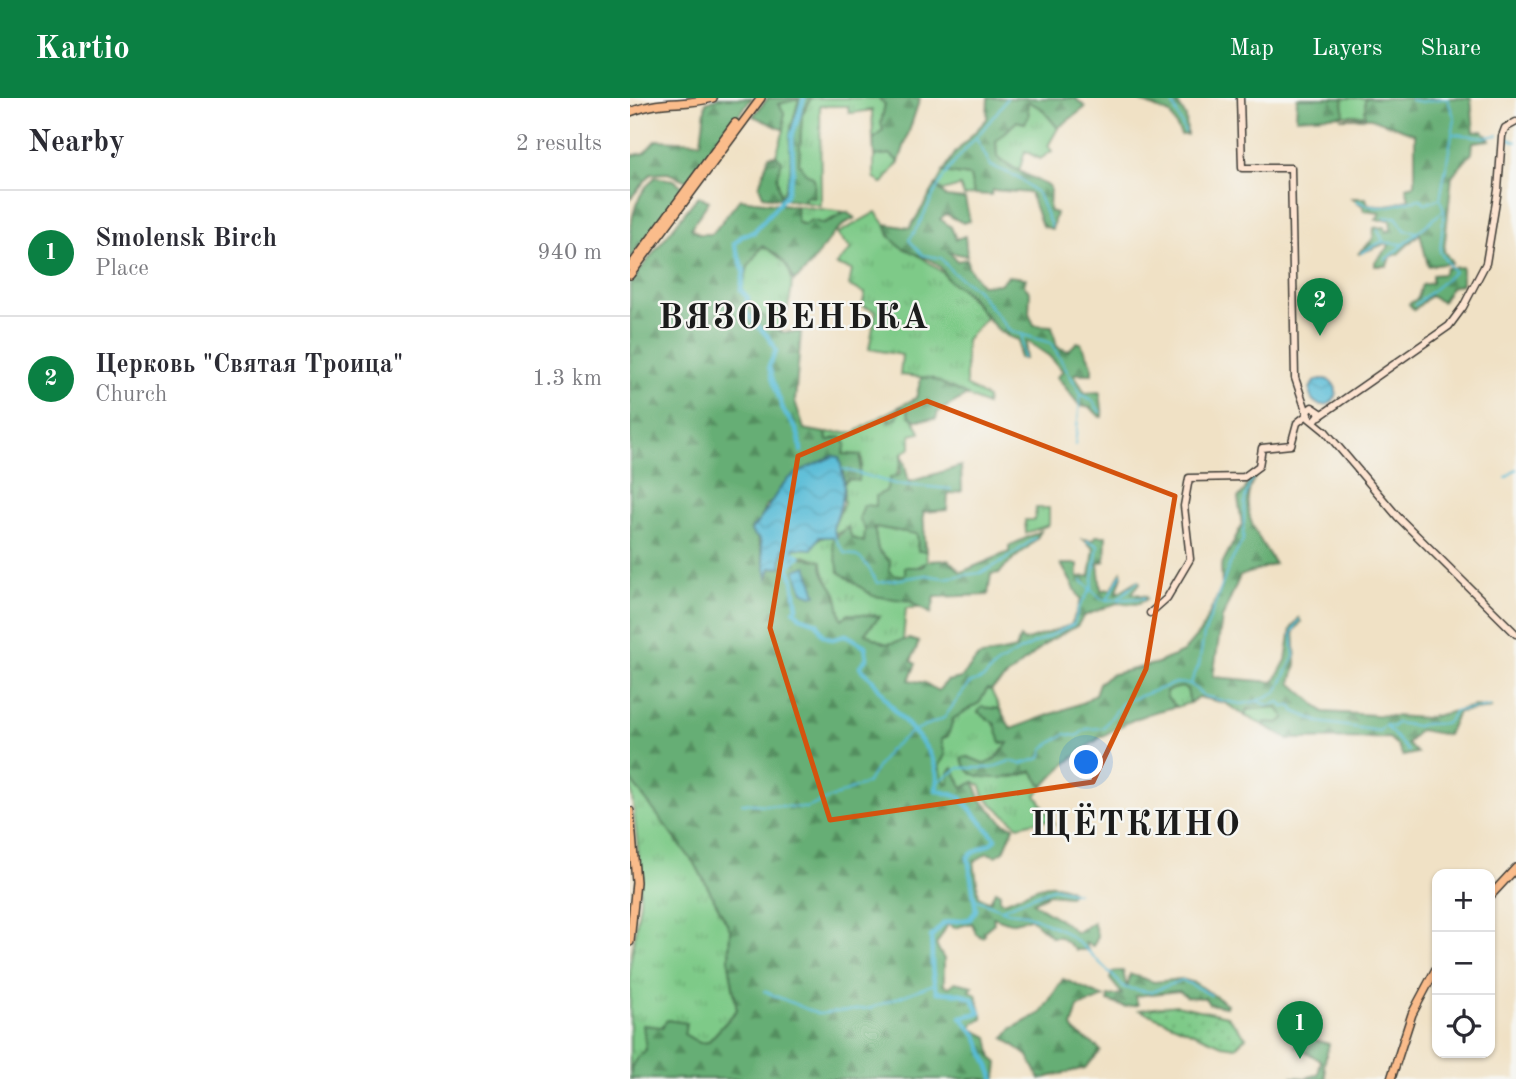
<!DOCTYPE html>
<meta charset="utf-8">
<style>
body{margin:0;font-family:"Old Standard TT",serif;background:#f7f7f7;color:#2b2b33}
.controls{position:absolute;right:21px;bottom:21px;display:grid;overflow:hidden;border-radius:14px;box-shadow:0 2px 5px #0004}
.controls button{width:63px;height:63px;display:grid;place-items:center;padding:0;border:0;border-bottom:2px solid #e1e1e2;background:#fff;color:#2b2b33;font:35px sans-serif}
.you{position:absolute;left:457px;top:665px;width:24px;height:24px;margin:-18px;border:5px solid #fff;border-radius:50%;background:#1a73e8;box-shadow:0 0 0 10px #1a73e833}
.badge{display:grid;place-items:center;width:46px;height:46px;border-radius:50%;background:#0b8043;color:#fff;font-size:23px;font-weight:700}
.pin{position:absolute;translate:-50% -58px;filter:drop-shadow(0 2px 4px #0008)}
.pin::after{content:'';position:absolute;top:37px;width:24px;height:21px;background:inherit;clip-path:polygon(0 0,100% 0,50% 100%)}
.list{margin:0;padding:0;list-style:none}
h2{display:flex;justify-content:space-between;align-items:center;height:91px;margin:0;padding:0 28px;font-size:30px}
h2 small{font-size:23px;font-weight:400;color:#7c7c81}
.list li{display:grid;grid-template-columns:46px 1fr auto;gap:21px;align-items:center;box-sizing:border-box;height:126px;padding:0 28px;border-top:2px solid #e1e1e2}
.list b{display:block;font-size:26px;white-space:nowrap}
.list p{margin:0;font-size:23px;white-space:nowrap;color:#7c7c81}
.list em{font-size:23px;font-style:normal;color:#7c7c81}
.icon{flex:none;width:38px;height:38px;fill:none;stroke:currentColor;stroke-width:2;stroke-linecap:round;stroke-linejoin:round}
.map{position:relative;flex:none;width:886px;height:981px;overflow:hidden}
header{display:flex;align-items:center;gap:42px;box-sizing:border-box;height:98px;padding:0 35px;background:#0b8043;color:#fff}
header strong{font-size:33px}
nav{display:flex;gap:38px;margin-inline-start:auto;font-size:24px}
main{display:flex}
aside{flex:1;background:#fff}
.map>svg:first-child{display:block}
.grass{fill:url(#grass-tufts);stroke:#4d7352;stroke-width:2}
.forest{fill:url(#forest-firs);stroke:#416548;stroke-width:2}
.park{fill:url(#park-dots);stroke:#4d7352;stroke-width:2}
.garden{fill:#7eca88;stroke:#4d7352;stroke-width:2}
.water{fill:url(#water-waves);stroke:#3a6c7a;stroke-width:2}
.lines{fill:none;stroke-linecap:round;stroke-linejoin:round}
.stream{stroke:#58bcd7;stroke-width:2}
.river{stroke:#58bcd7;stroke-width:4.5}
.secondary-casing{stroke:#3c3a35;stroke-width:9}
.primary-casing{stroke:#3c3a35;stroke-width:10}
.secondary{stroke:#fde4d1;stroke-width:6}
.primary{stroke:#fabc8b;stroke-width:7}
.marked{fill:none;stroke:#d4530e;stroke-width:5;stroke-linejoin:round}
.labels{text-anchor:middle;stroke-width:5;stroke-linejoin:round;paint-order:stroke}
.district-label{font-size:35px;font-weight:bold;letter-spacing:2px;fill:#1c1c1c;stroke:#f6f6f2}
</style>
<header>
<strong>Kartio</strong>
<nav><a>Map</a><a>Layers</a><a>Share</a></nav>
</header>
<main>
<aside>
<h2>Nearby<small>2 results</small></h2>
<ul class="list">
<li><span class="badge">1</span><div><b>Smolensk Birch</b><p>Place</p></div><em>940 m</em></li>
<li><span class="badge">2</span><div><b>Церковь &quot;Святая Троица&quot;</b><p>Church</p></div><em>1.3 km</em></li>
</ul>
</aside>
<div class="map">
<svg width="886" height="981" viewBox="0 0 886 981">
<defs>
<pattern id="grass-tufts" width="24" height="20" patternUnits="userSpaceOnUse" patternTransform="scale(1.75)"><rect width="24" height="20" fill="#7eca88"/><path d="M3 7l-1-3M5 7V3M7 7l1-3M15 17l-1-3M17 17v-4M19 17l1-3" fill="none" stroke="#6cad75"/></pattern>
<pattern id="forest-firs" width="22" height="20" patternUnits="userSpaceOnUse" patternTransform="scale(1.75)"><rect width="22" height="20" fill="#66ae74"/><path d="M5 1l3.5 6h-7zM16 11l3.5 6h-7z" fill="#538d5e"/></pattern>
<pattern id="park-dots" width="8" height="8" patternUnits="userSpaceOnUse" patternTransform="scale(1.75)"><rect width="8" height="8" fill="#7eca88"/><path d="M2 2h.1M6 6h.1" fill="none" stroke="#6cad75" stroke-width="1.8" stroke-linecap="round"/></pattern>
<pattern id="water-waves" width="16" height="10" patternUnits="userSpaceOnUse" patternTransform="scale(1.75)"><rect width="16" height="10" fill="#58bcd7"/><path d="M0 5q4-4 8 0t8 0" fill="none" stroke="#4ca1b8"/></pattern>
</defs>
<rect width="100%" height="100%" fill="#f6f6f2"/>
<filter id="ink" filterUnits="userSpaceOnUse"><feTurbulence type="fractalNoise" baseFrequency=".0143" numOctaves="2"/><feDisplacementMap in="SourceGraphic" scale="14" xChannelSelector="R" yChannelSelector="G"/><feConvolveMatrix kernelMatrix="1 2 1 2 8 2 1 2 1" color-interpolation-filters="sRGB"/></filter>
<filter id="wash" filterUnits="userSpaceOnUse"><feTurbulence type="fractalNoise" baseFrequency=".00686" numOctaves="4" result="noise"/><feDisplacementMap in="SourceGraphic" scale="28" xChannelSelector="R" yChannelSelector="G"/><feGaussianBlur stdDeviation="1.57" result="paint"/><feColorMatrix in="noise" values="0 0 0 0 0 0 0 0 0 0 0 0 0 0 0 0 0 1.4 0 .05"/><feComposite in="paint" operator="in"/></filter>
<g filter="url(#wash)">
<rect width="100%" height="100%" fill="#f0e1c5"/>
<path class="grass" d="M169,0L160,38L161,72L151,101L147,80L152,63L146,57L154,32L149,6Z
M181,0H248L255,6L251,25L253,32L243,42L242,12L222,15H219L218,8H190L191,107L173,104L176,98L185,99L169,65L172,17Z
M397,2L411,10L428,30L418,48L422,53L410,61L395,53L389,73L367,59L366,43L387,23L394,25Z
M260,56L269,64L253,85H250L244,79V58Z
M313,74L340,78L344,96L334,98L330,88L313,93L306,87Z
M166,108L216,114C200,121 186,133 167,124Z
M246,114L255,126L259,138C298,163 329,182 356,220L336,242V287L357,300L356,307L301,280L270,277L272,257L239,251L246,213L232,208L235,195L219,188L222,172L206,167L221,151L207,136Z
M132,148C176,168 161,197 150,234L122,208L112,191L118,169Z
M270,310H277C279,321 287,323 290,335L281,337V350L272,355C269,392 238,405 234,444L222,440L218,430L206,436L203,430L214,405V386C221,377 237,374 231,357L213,356L207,339L197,343L196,335L225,334L257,315L259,324Z
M406,410H419V427L396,435L395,422H405Z
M244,429L287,436L288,452L296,453L297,463L275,477L265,478L258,473L260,463L248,452Z
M200,437L288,510H276L273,542L267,547L254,546L235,535L249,518L219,516L212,521C208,513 209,501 205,494C199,483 191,477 191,463L170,457L160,468L151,469L154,450H165Z
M551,589L557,591L560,605L546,609L537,600L536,593Z
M357,591L361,592L370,611L352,610L378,645L366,660L355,666L338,659L344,676C364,677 382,683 402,673L413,689L406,697L424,725L414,722L388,728L354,699L351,688L344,684L333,690L316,687L309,668L315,657L311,641L318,637L323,621L350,604Z
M647,609L656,620L648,625L635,624V628L615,618L617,612Z
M0,681L67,769L100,831L99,865L107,912L78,944L70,945L54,936L57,925L37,922L0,972V867L10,804V769Z"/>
<path class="forest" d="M88,0H122L57,83L38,75L21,76L0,101V58L14,55L26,42L71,44L76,4Z
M138,0H181L172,16L169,65L175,74L184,80L185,99L176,98L173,104L133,98L129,88L139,58L146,57L152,63L147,80L151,100C164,82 160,61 160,40C160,27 167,14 169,1L149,6L154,15V32L123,18Z
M248,0H290L269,64L260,56L244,58L243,42L253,32L251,25L255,6Z
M358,0H445L456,9L428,30L411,10L397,3L399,18L395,25L387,23L366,43L367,59L379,68L420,89L419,113L426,115L422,131L412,128L400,95L363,92L361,97L344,96L340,78L313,74L325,55L357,21Z
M503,0H545L556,19L557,37H551L540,16Z
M667,0H713L714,17L666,20Z
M735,0H841L844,34L853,33L860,42L843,44L842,55L822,78L814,153L822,165L798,168L790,135L768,156L760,159L757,168H745V164L759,148L757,145L728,156L743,141L744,130L755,129L756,134L761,131L760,122H746L750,115L734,113L733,108L722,100H736L738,106C753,109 766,107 779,101L776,89L785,87V36L741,20H710L735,19Z
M25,79L44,82L53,89L0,162C0,129 0,102 25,79Z
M306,87L316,99L335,101L340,123L333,125L316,116L310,121L321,129L326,141L335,138L337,158L319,154L327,163L337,161L338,168L351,187L370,186L378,178L396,180L394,188L400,194L399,215L404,227L422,228L427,249L438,253L447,244L451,245L462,266V276H444L455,295L470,294L473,319H470L461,310L450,308L427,279L433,273L419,258L397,243L395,261L389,260V242C364,237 355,214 339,197C332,190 323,187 317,181C315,178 314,174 312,171C294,151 265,160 255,126L280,130Z
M68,98L79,103L61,130L69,136H82L110,101L166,108L167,124L174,127L181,122L195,126L216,114L225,120C195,134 189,165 164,183C158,166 149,156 132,148L118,169L112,191L122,208L150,234H171L165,303L174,331L196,335L197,343L211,339L216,346L213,356L231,357L229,383L218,381L214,386L213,372L136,407L124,435C134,449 131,465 139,479L141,470L159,468L165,458L192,463C191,477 199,483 205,494C209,501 208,512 212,521L219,516L250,518L235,535C261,550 254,546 279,541L289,544L281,563L286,566L279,582L295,585L308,593L317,583L331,580L348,559L386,551L390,539L394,543L441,527L451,502L431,466H448V479L460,478L464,451L453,441L464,442L465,438H476L475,463L468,465L471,492L482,491L491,474L492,478L486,496L508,482L510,485L502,495L516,498L517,501L508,506L487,505L454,518L447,528L419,543L361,592L357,591L350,604L323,621L318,638L311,641L315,657L309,668L316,687L319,686L318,675L323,670L333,690L344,684L351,702L374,725L384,729L374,753L366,758L357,755L344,764L349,799L360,804L365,793L370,794V803L374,804C397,796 419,776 443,794L439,798L419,796L403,804C417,816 433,820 446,835L463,824L468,839L463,848L455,845L458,852H446L430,839H422L400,820L380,825L363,819L364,825L353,834L355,837L352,839L346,836L342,825L324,830L318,826L306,847L314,861V888L319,889L325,884L343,888L339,892L346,896L353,921L344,925L342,931L358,939L362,960L368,965L366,981H0C0,968 5,959 16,952L13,927L32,929L37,922L57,925L54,936L70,945L78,944L107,912L99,865L100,831L67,769L0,681V185Z
M832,169V186L821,189L812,204L800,198L784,212L779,206L788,200L792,187L802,185V177L813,176L816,170Z
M291,280H301L337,297L308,314L306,321L286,322L279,318L277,310H270L267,320L259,324L257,315L286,300Z
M272,355L279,384L331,368L332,393L318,397L317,412L293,414L296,453H288L287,436L244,429L248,452L260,464L259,473L265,478L275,477V469H292L297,463L319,462L331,474L379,454V448L411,433C403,451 381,458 370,475L361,476L358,497L305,499L301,516L280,503L243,498L209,474L202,443L218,429L222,440L234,444L235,431L229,421L234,407L246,408V398L256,393L260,380L270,376Z
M620,378L625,379C606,411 628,439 645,466L610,478L592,520L583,579L644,584L656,562L661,531L669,520L671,524L664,533L666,566L661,585L694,614L796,620L845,608L862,610L828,614L818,637L789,632L777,646L787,655L773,658L767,647L759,640L658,641L635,628V624L648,625L655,620L647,609L617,611L615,618L595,605L568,599L560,605L557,591L551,589L536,593L537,600L546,609C496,617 445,652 413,689L402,673C388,680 353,684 340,674C336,671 333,665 331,660L338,659L355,666L367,660L378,645H371L365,626L348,614L352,609L370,611L381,631L454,604L465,596L469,585L480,577L528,565L553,554L571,533L592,489L591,468L612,427L608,400L615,392Z
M487,873H493L497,891L500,876L524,884L551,881L565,885L597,906L596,909L579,906L575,900L557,899L549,893L505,898L508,907L495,909L478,903V898L492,896L480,881L482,874Z
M433,881L474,899L448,909L442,929C448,941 463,942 471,953L455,970L410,981L398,958L374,940L381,931L411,915Z
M681,941L699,946L694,967L696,981H665L663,979L676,980L688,976L691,963L666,948Z"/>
<path class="park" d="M546,907L597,918L616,939L606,949L592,947L509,912Z"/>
<path class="garden" d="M713,0H735V17H714Z"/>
<path class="water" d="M680 294a13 13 0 1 1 26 0a13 13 0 1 1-26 0Z
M203,358L209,359C218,392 213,400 203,430L206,439H189L182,451L165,450L160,456L153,450L151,469L141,470L137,480L130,442L121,434L122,430C131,426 146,391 158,381C170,371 190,365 203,358Z
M177,468L186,497L181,498L173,493L165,472Z"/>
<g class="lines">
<path class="stream" d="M377,0C359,28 335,49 316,76C300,98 296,119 279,142L293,157L311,160L322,174L346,191L380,233L421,245L451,296L462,302L470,314
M540,0L555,34
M781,2L791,4L816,0
M823,36L856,39L868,37
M875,39L886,44
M346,40L361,68L388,79L408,96L421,128
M727,103C755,116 765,104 791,101L796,106L808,101
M755,120L766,119L775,132L786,134
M748,132L753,143
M731,155L751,144L772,146
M755,162L814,112L810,101L825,21L817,0
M785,207L824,174L810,154L814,114
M392,236L393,260
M445,347L451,296
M213,371L265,386L321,391
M876,380L886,371
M204,439L215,455C234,457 238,469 247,485L296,477L314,480L350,475L372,464L405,440
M452,483L471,501L477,502L491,476
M488,501L508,483
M478,502L515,500
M560,586L569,567L574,537L599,468L613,442L615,400L622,379
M627,603L647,594L650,588L664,559L662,535L669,522
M756,628L778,653
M309,683L329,670H361L380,663L391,666L411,660L414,650L435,636L447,638L456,631L473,630L493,604L546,585L560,586L574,598L594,603L612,606L627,603L639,607L650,604L653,609L662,608L664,613L689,624L749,633L755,627L763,629L766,625L787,628C802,621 818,634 824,613L860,609
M112,705L176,710L237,685L258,653L281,634L314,620L339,586L354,580L366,567L389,553L444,526L448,511L462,489L468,447L457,443
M345,801L378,814L396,816L432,832L456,851L495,890L521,894L552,882L581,897
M372,811L423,790L447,795
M134,893L188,916L241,910L304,886"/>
<path class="river" d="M171,353C170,336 166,329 156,317C153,313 140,275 139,268L146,253C140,235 124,228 114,211L118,200L111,192L114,173L104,146L113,137L124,134L156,97L163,73L162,38L174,0
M161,452L157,455L158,462L164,455L169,458L158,469L163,481L167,510L164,512L170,519L187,525L193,537L202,541L216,537L235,548L237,560L230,568C233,575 239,577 244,583C251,592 256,602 263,610C281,632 314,659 306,692L330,699L366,741C357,750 347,750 338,759L346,812L340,821L314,825L301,839C303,859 300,875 307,894L332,896L343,901L350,915L331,919L347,938L364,981"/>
</g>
</g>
<g filter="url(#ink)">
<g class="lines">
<g class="secondary-casing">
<path id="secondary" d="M610,0L612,70H661L665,280L677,315
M690,318L819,228L833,209L856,165L868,92L872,38L875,30L886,24
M685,322L691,315L682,309L677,313L679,320L695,333L768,419L886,536
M520,515L537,500L560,461L554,408L559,380L614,379L629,368L632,350L661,347L667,325L677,317"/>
</g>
<g class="primary-casing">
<path id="primary" d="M0,14C37,0 49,9 83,0
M0,169L105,25
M0,177L131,0
M0,713L6,784L0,844
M860,798L886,770
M761,981L782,916L807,869"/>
</g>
<use href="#secondary" class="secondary"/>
<use href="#primary" class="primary"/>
</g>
</g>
<path class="marked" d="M297,303L545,398L516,571L463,684L200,722L140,530L168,358Z"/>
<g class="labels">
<g class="district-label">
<text x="164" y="230">ВЯЗОВЕНЬКА</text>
<text x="506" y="737">ЩЁТКИНО</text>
</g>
</g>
</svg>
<div class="controls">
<button>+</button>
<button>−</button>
<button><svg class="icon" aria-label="locate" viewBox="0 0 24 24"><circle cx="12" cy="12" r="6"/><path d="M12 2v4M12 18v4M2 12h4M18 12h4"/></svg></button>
</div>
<div class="you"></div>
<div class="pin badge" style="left:670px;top:961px">1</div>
<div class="pin badge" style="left:690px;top:238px">2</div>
</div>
</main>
